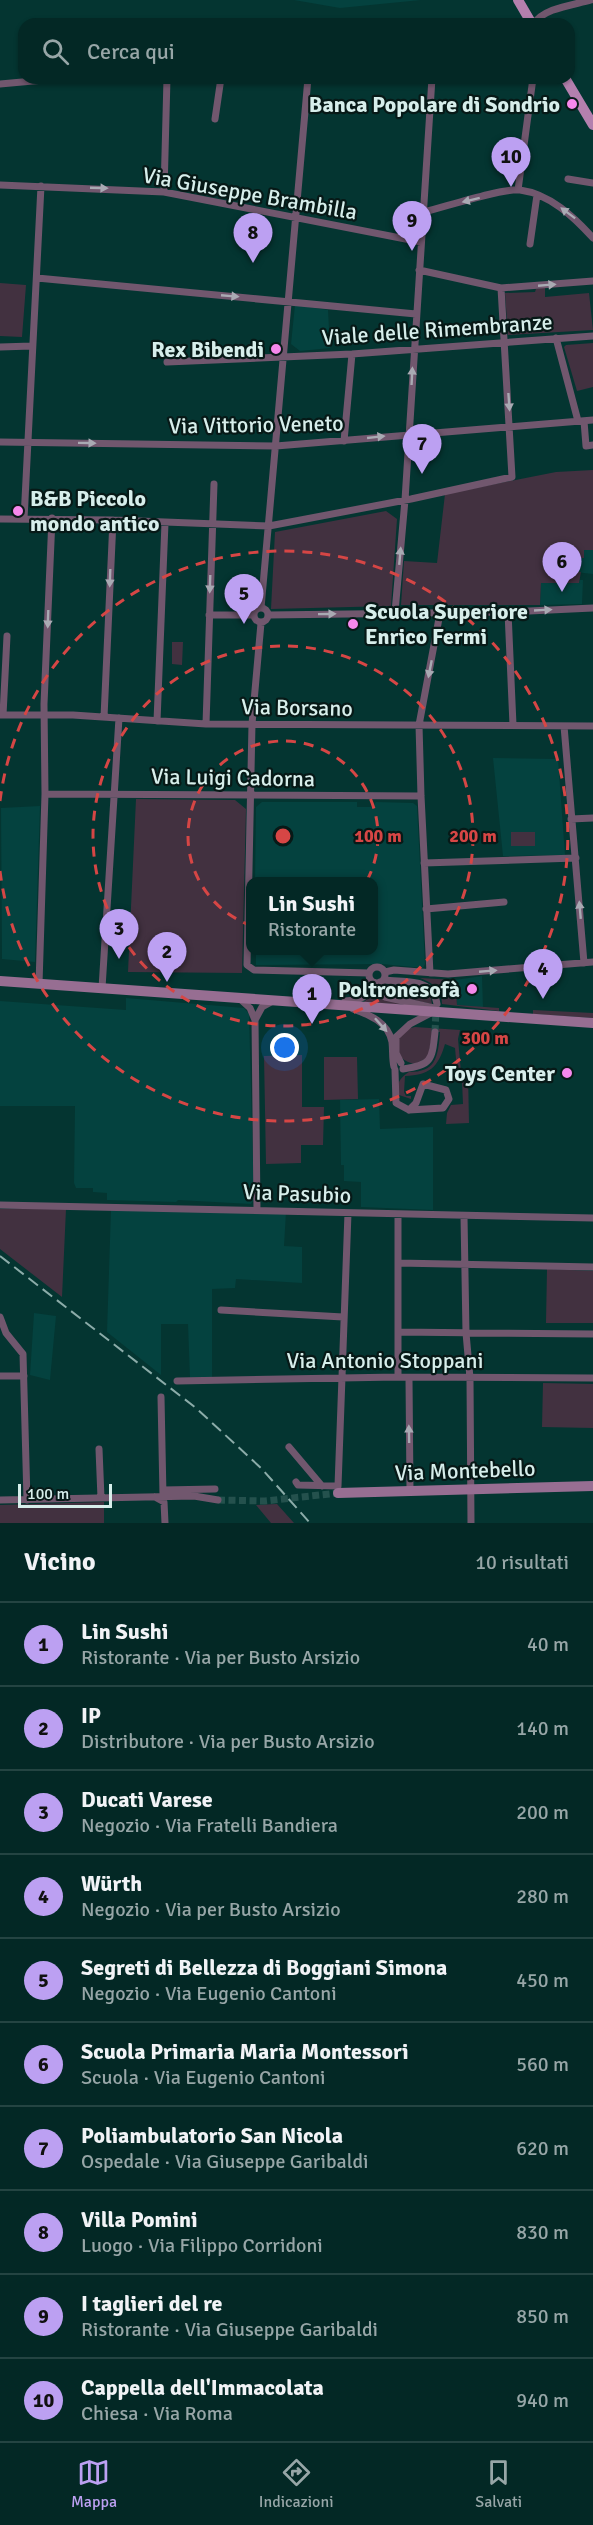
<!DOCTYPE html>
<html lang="it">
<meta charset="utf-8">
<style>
body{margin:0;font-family:Signika,sans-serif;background:#113432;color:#f1f3f6}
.scale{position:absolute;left:18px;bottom:15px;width:94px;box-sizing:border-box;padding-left:6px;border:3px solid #d7eeeb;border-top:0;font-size:16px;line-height:21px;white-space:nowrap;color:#d7eeeb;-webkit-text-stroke:4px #071917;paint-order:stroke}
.you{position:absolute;left:285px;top:1048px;width:21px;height:21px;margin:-15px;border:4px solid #fff;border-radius:50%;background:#1a73e8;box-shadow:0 0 0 9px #1a73e833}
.badge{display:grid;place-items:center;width:39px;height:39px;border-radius:50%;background:#bca0f2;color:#111;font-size:20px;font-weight:700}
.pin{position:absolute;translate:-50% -50px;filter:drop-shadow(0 2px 3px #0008)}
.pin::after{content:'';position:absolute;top:32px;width:21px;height:18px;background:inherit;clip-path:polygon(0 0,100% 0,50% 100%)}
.popup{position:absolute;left:246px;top:877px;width:132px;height:78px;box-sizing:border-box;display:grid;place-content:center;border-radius:12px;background:#032825;filter:drop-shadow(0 2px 4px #0005);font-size:20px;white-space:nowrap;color:#97a6a7}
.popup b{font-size:22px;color:#f1f3f6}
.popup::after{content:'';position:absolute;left:50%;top:100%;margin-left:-12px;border:12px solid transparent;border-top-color:#032825}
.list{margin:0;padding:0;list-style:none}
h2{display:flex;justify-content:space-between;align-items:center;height:78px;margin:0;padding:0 24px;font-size:26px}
h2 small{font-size:20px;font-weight:400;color:#97a6a7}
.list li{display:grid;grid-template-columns:39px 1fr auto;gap:18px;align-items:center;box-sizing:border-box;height:84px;padding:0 24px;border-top:2px solid #244442}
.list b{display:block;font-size:22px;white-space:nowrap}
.list p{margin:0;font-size:20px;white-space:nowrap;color:#97a6a7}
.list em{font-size:20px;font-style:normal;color:#97a6a7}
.icon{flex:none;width:33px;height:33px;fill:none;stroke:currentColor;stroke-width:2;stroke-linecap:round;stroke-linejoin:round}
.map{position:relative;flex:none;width:593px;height:1523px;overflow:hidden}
.search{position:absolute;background:#032825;box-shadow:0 2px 4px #0004;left:18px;right:18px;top:18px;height:66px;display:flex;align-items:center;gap:15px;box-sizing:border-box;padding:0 21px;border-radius:18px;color:#97a6a7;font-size:22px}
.sheet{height:918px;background:#032825}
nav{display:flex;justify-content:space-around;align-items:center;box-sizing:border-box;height:84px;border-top:2px solid #244442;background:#032825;font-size:16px;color:#97a6a7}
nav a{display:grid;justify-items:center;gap:3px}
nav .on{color:#bca0f2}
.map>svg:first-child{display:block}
.built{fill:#04423f}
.green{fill:#423140}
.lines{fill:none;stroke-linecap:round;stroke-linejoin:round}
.street-tunnel{stroke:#24514d;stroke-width:7;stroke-dasharray:7 3.5;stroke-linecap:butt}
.street{stroke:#71576e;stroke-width:7}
.secondary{stroke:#976e92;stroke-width:10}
.primary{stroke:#b480ae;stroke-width:10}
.rail{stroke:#8caca9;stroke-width:2;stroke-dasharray:12 6;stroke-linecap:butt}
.oneway{fill:#a9aab3}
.ring{fill:none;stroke:#d64645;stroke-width:3;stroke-dasharray:10 8}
.poi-dot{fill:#f688ec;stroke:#071917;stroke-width:2}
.labels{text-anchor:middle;stroke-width:4.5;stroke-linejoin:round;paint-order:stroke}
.poi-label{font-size:22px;font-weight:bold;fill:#d7eeeb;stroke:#071917;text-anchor:end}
.street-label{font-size:22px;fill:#d7eeeb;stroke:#071917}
.centre{fill:#d64645;stroke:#071917;stroke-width:3}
.ring-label{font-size:18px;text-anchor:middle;font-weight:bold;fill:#d64645;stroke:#071917;stroke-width:4.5;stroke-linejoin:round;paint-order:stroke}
</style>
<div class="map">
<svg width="593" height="1523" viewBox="0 0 593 1523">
<rect width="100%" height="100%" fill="#043531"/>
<path class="built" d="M294,0H421L340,8Z
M295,305L328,310L330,348L300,351L291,344Z
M584,550H593V574L575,572V558H584Z
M580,580H583L582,604L540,605L541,583H579Z
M493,758L558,759L565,855L503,856Z
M262,802H357V807H372L376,802L413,803L417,806L425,964L423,968L382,964L256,965V951L374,950V882L255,881L256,807Z
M40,806L35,962L2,959L1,808Z
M482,976L483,1008L457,1005L455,980Z
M126,998L244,1008L249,1014L254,1199L251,1204L178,1200L176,1202L107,1200V1193L93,1192V1188H76L74,1183L75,1106H0V1001L126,1010Z
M379,1099L380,1129L433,1127V1210L361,1207V1182L344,1181V1165H341L340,1100Z
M111,1210L286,1212L284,1246L302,1247V1283L236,1279L235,1288L212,1289V1377L190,1378L188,1324H161V1375L107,1332Z
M34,1313L56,1316L50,1380L30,1375Z"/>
<path class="green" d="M0,283L26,285L22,337L0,336Z
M545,287V297L589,293L593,330L508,335L505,293L535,292L536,289Z
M593,343V387L577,391L564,347L566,345Z
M593,470V550H584V558H575V571L581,572L579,583H541L540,605H401L404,561L437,563L445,494L556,472Z
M386,511L397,519L391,606L271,609L275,532Z
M172,642H183L182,665L172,664Z
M136,799L235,800L246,809L242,973L128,972Z
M511,832H535V846H511Z
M420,978L455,980L457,1005L499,1008V1011L442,1004C442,989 433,983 420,978Z
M390,985L421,987L430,993L432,1004L389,995L386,990Z
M377,989L383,999L407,1005L364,1002Z
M533,1010L593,1013V1018L533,1014Z
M415,1027L460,1030L458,1039L461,1072L468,1073L469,1123L446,1124L447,1113L451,1105L463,1104L462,1081H458L455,1048L445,1044C438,1068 429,1075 405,1076L404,1092L406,1096H411V1099L399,1095C396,1085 399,1078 409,1072C435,1072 438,1059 440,1032L433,1031L428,1057L416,1064C390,1061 392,1031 415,1027Z
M302,1055V1107H324L323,1145H301V1163L266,1164L264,1056Z
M324,1057H357L358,1099L324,1100Z
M0,1209H66L62,1297L0,1249Z
M547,1269L593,1271V1323H546Z
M543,1383L593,1384V1428L542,1427Z
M104,1502V1523H0V1505Z
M277,1504L294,1523H271L256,1505Z"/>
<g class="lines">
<path class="street-tunnel" d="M435,1032L436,1010
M218,1500L265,1501L338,1493"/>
<path class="street" d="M534,24C543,8 574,5 591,0
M0,84L66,78
M215,119L221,78
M568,179L593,183
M0,185L164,192L421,242
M518,190L533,78
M164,192L167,78
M424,212C445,207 502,188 520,190C550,194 574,217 593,238
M530,244L537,195
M419,270L501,288L593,281
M37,278L416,314
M556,338L578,421
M0,347L32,346
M167,362L352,354L593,336
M584,421L586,446L593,445
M344,441L352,354
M0,442L276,446L593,420
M0,519L113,520L269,526L411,499L512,477L501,288
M24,519L41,186
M254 615a7 7 0 1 1 14 0a7 7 0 1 1-14 0Z
M261,608L308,78
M395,612L405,500L432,78
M508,612L513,725
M209,615H253
M268,615L508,612L593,608
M261,623L252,724L247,965L254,970L369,973
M0,715H73L206,724L593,726
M3,715L7,636
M104,717L113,520
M157,721L165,523
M206,724L214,484
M564,726L584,963
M45,794L421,796
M571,819L593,818
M424,863L576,858
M426,909L504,902
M369 975a8 8 0 1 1 16 0a8 8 0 1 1-16 0Z
M385,972L394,970L448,974L593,962
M430,973L421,796L419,725L440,613
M384,980C405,983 433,977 437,1004
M380,982L382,992L385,997L434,1008
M39,984L45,794L44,704L52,518
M102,988L119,718
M240,999L250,1008L255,1020L257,1210
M345,1001C360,1000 369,997 376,983
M353,1009C370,1015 388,1022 392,1042C393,1051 392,1059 394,1067
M255,1020L262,1007L273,1001
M401,1063L396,1053V1037L410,1024L431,1013
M403,1069C432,1065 432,1060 435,1032
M395,1070L396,1103L409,1110L443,1108L449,1099L446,1090L423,1084L416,1103L409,1110
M0,1205L593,1218
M464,1216L466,1333L470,1378L471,1523
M398,1263L593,1267
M221,1310L343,1317
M0,1317L6,1333L23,1354L27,1500
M398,1332L593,1334
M0,1376H24
M398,1377V1215
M409,1378L410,1491
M177,1381L398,1377L593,1378
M161,1397L163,1496
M289,1447L322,1486
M99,1449L101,1498
M296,1482L298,1485L338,1486L348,1213
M163,1490L215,1489
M155,1497L164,1502L165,1523
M0,1500L194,1496L218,1500"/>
<path class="secondary" d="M0,981L593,1023
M338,1493L593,1486"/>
<path class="primary" d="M518,0L532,24
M565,78L593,125"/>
<path class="rail" d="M0,1256L196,1408L262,1469L310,1523"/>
</g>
<defs><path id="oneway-solid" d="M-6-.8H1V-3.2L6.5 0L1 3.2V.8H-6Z" transform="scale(1.5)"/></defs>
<g class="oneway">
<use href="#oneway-solid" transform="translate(99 188) rotate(2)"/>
<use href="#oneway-solid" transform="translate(471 200) rotate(166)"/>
<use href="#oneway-solid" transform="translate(568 213) rotate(-143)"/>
<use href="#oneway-solid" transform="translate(547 285) rotate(-5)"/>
<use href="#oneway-solid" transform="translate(230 296) rotate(5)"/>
<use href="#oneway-solid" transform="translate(412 376) rotate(-87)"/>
<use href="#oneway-solid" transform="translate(509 402) rotate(86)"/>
<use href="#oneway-solid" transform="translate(376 437) rotate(-6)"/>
<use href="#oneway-solid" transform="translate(87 443) rotate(1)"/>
<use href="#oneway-solid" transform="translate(400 556) rotate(-85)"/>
<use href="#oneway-solid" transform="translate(110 578) rotate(92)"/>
<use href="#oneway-solid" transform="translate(210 584) rotate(92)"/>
<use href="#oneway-solid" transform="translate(543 610) rotate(-3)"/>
<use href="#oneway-solid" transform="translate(327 614) rotate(-1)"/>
<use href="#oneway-solid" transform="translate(48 619) rotate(92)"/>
<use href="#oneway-solid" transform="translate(430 669) rotate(101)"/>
<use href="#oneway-solid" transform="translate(580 910) rotate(-95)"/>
<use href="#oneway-solid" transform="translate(488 971) rotate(-5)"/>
<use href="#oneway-solid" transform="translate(381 1025) rotate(48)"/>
<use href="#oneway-solid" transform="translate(409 1434) rotate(-91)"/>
</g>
<g class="ring">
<circle cx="283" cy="836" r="95"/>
<circle cx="283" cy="836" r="190"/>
<path d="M0 801A285 285 0 1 1 0 871"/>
</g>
<g class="poi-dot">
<circle cx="572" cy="104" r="6"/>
<circle cx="276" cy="349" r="6"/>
<circle cx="18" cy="511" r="6"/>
<circle cx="353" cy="624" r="6"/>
<circle cx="472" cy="989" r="6"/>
<circle cx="567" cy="1073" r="6"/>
</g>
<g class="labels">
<g class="poi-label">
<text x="560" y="112">Banca Popolare di Sondrio</text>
<text x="264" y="357">Rex Bibendi</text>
<text x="30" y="506" text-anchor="start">B&amp;B Piccolo<tspan x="30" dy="25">mondo antico</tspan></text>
<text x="365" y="619" text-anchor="start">Scuola Superiore<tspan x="365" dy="25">Enrico Fermi</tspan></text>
<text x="460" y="997">Poltronesofà</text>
<text x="555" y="1081">Toys Center</text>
</g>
<g class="street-label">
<text transform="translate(250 193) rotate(10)" y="8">Via Giuseppe Brambilla</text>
<text transform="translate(437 329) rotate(-4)" y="8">Viale delle Rimembranze</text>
<text transform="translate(256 424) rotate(-1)" y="8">Via Vittorio Veneto</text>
<text transform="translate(297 707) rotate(1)" y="8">Via Borsano</text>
<text transform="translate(233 777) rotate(1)" y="8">Via Luigi Cadorna</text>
<text transform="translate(297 1193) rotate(2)" y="8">Via Pasubio</text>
<text x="385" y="1368">Via Antonio Stoppani</text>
<text transform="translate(465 1470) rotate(-2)" y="8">Via Montebello</text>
</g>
</g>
<circle cx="283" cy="836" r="9" class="centre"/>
<g class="ring-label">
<text x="378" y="842">100 m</text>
<text x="473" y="842">200 m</text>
<text x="485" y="1044">300 m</text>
</g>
</svg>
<div class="scale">100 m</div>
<div class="you"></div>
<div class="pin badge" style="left:312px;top:1024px">1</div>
<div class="popup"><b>Lin Sushi</b>Ristorante</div>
<div class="pin badge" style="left:167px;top:982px">2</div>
<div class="pin badge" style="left:119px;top:959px">3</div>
<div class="pin badge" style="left:543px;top:999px">4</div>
<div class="pin badge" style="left:244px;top:624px">5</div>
<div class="pin badge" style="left:562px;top:592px">6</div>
<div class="pin badge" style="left:422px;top:474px">7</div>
<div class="pin badge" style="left:253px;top:263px">8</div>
<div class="pin badge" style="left:412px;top:251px">9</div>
<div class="pin badge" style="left:511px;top:187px">10</div>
<div class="search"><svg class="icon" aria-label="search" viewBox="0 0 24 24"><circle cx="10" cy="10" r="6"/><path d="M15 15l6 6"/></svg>Cerca qui</div>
</div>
<section class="sheet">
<h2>Vicino<small>10 risultati</small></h2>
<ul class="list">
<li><span class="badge">1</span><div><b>Lin Sushi</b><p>Ristorante · Via per Busto Arsizio</p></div><em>40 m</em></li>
<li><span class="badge">2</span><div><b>IP</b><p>Distributore · Via per Busto Arsizio</p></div><em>140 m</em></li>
<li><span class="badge">3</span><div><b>Ducati Varese</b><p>Negozio · Via Fratelli Bandiera</p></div><em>200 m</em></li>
<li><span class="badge">4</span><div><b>Würth</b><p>Negozio · Via per Busto Arsizio</p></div><em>280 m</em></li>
<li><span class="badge">5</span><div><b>Segreti di Bellezza di Boggiani Simona</b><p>Negozio · Via Eugenio Cantoni</p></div><em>450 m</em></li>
<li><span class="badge">6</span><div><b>Scuola Primaria Maria Montessori</b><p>Scuola · Via Eugenio Cantoni</p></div><em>560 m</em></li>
<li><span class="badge">7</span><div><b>Poliambulatorio San Nicola</b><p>Ospedale · Via Giuseppe Garibaldi</p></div><em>620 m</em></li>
<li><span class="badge">8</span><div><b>Villa Pomini</b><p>Luogo · Via Filippo Corridoni</p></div><em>830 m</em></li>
<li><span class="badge">9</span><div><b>I taglieri del re</b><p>Ristorante · Via Giuseppe Garibaldi</p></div><em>850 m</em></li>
<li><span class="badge">10</span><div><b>Cappella dell'Immacolata</b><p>Chiesa · Via Roma</p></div><em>940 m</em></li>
</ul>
</section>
<nav>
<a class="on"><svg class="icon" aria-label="map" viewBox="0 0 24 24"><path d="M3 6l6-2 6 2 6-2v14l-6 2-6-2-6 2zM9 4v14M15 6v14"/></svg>Mappa</a>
<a><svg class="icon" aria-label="directions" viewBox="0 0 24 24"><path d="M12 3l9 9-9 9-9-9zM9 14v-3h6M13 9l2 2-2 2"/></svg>Indicazioni</a>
<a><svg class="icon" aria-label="saved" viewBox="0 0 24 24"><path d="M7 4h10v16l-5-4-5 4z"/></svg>Salvati</a>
</nav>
